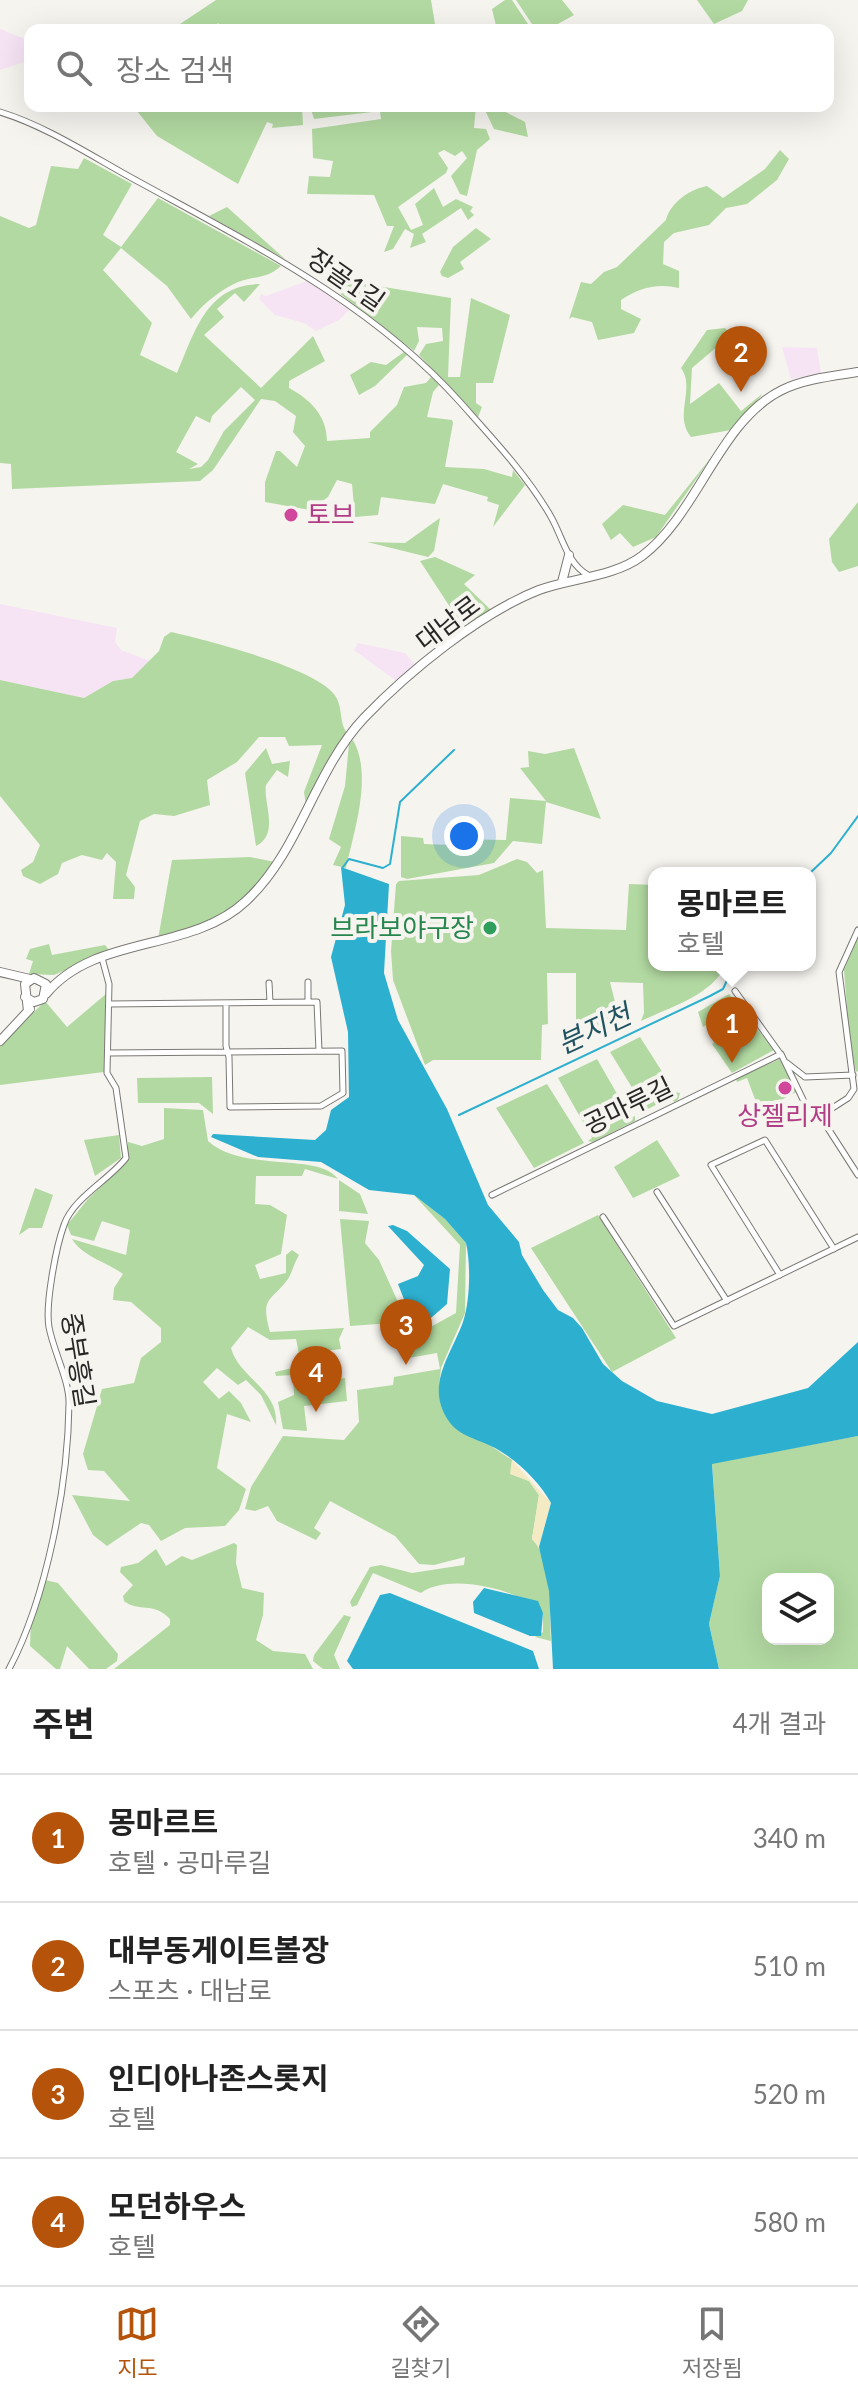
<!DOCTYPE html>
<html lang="ko">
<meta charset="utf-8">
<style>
body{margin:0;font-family:Lato,"Noto Sans KR",sans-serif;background:#f2f2f2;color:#222}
.controls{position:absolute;right:24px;bottom:24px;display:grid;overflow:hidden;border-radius:16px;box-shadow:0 8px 32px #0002}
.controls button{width:72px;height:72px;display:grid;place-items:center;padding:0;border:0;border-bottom:2px solid #e0e0e0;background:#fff;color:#222;font:40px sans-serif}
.you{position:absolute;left:464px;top:836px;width:28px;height:28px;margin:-20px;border:6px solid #fff;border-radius:50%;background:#1a73e8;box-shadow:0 0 0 12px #1a73e833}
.badge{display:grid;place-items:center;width:52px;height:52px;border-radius:50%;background:#b45309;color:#fff;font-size:26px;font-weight:700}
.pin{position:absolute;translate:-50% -66px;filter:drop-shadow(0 2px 4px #0008)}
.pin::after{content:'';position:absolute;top:42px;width:28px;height:24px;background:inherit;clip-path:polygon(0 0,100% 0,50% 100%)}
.popup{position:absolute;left:648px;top:867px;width:168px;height:104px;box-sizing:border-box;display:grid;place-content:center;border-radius:16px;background:#fff;filter:drop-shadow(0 2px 6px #0005);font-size:26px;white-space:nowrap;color:#767676}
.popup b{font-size:30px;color:#222}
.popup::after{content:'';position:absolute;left:50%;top:100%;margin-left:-16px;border:16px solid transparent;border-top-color:#fff}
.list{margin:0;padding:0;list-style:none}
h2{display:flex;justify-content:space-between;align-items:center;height:104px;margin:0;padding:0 32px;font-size:34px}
h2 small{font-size:26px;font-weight:400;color:#767676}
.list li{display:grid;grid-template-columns:52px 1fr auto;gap:24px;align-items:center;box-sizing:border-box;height:128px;padding:0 32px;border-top:2px solid #e0e0e0}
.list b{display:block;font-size:30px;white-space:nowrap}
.list p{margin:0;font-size:26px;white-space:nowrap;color:#767676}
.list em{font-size:26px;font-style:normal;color:#767676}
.icon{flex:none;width:44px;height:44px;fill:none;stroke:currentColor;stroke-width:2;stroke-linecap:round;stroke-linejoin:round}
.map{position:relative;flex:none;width:858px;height:1669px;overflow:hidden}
.search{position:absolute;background:#fff;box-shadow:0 8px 32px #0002;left:24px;right:24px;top:24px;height:88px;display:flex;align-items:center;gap:20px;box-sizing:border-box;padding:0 28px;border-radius:16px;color:#767676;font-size:30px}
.sheet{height:616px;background:#fff}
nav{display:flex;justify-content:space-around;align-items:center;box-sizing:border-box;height:112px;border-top:2px solid #e0e0e0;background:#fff;font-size:22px;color:#767676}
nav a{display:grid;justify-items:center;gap:4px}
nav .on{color:#b45309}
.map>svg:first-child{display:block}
.industrial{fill:#f6e4f5}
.green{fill:#b2d9a1;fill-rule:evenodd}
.sand{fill:#f4ebc5}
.water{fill:#2db0cf}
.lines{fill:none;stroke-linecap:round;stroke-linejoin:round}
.stream{stroke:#2db0cf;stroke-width:2}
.street-casing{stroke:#7a7874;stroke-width:7}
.secondary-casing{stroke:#7a7874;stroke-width:10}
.street{stroke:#fff;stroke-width:5}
.secondary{stroke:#fff;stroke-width:8}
.hotel-dot{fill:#d1479c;stroke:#f6f4ef;stroke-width:3}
.leisure-dot{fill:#2e9e5b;stroke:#f6f4ef;stroke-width:3}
.labels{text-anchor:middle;stroke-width:8;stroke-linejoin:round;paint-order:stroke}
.street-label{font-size:26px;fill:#282726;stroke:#f6f4ef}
.hotel-label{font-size:26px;fill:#b23c85;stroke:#f6f4ef;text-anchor:start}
.leisure-label{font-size:26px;fill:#27864d;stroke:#f6f4ef;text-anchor:end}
.water-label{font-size:28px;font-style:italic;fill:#205361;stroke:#f6f4ef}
</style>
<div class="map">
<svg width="858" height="1669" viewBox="0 0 858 1669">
<rect width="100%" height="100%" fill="#f6f4ef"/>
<path class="industrial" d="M0,29L30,41V60L0,70Z
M307,281L349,310L339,320L316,331L304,323L275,315L259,299L261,294L266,296Z
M782,347L817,348L821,373L791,379Z
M0,604L117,628L115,642L121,650L150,661L132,678L113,681L84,698L0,680Z
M358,643L405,653L418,668L399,683L354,650Z"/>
<path class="green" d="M216,0H431L436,30H217L221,26L218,23L210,30H171Z
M505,0H512L532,30H497L492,9Z
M516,0H562L574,15L547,30H536Z
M697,0H748L742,11L714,24Z
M133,106H302L303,125L272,128L273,124L267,122L238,184L157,136Z
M310,106H476L474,128L486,129L490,139L477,150L467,196L460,194L451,176L467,158L462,151L455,156L444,150L438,153L448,168L446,173L398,207L411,230L423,225L415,204L434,188L443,207L456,199L473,207L470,211L474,215L468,220L461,208L422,234L426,242L410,248L414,234L405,229L393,249L384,252L394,226H387L374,195L307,194L309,176L330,177L333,161L313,158L312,129L381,119L380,111L314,119Z
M483,106H494L525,122L528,137L494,129Z
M780,150L789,159L777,180L747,204L726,208L709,225L674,233L664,242L663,264L679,271V288C658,283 640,287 621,300V309L641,319L634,333L598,340L592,322L572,317L558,326L569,319L581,282L591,284L604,272L617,267L666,220C670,203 690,189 707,186L723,198L765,169Z
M84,158L132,184L103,235L121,247L158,198L281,266C267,279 254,276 238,282C220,290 203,304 191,319L167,286L121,248L103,270L152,323L140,355L177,373C195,332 206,285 260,284L244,302L235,293L217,309L224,317L204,335L261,388L313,336L325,361L289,381V388C310,399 327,416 327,441L370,438V432L397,405L404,387L426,383L431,377L439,385L433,392L427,417L452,420L453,423L445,467L484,469L512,477L513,470L525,485L493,527L499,505L487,501L488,497L443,484L435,504L381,497L378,515L355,517L352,484L337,480L328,497L310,510L265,502V482L276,451H280L297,467L305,446L293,432L296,416L275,401L261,399L213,470L200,481L12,489L11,464L0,463V216L29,228L36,225L51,166L78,169ZM241,387L255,400L224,431L208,460L201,467L189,469L198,464L176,452L196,416L210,423L212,416Z
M227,207L285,259L209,216Z
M476,228L491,239L460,262L464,269L448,278L442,276L440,272L453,247Z
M341,280L451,298L448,377H460L471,298L510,315L493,383H476V403L482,407L478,417L419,355L426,344L443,341L442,328L417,327L419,341L414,351L334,289Z
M725,328L731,335L692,368L690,404L719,383L741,411L762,394L761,396L731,430L691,437C673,415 696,389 681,368L707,330Z
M404,352L407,355L375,386L359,395L350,375L371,362L386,365Z
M713,455L656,537L633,547L620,533L611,540L602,524L623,505L665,515Z
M858,502V566L839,572L832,562L829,539Z
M440,518L434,551L428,557L367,542L405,543Z
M435,557L475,575L464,584L492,611L465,630L420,561Z
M171,632C207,640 311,667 333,693C344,705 338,721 347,733L306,806L304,792L322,745L289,746L285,737H259L237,762L207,780L210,805L174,816L154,814L140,821L126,875L135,887L134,899H113L116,862L107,853L102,860L82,855L62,863L58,874L40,884L23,876L21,870L33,862L40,845L0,796V680L84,698L113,681L132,678L159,651L164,637Z
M353,740C373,775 354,831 346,868L333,865L341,847L329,839L345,786L349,744Z
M266,748L272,764L290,761L288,777L277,770L266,785C263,803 280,834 256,846L245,773Z
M574,748L601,819L546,802L542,844L513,841L494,863L407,879L401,877V836L423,838L424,844L453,845V839L506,840L510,798L546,801L520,768L529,767L528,751L545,754Z
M250,857L275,862C235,914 218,919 158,939L172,860Z
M517,859L527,862L537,873L543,870L546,928L626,930L629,884L654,885V965H726C711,996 670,1007 641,1021L644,1013L643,983L610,982L619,1018L592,1030L588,1021L576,1025V973H547L548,1024L542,1025L541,1060H433L425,1065L393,980L391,951L396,884L399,881L479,875Z
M858,938V1071L856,1072L850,1047L844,970Z
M49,944L52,955L105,945L110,951L54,975L29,974L33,961L26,959L30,949Z
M106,994L104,1072L0,1085V1046L45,1001L67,1027Z
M729,994L774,1050L732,1073L712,1044L715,1042L706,1025L703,1027L698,1012Z
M640,1037L675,1092L680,1093L678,1100L674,1102L671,1097L646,1110L610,1052Z
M597,1059L631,1118L635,1116V1121L593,1142L588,1141L592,1138L558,1078Z
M780,1059L796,1092L774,1104L783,1124L767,1131L747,1078L737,1082L736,1079Z
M212,1077L213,1114L199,1103H138L137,1078Z
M547,1084L584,1143L534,1168L496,1108Z
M164,1108L203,1110L208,1141C243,1173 319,1152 338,1179L305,1169L302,1176H256L255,1204L270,1205L287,1215L281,1254L255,1265L260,1279L286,1273V1255L292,1250L299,1255C294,1263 292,1273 288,1279C271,1302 260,1296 270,1332L344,1328L339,1339L341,1349L299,1354L296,1339L270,1340L248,1327L231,1348C239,1378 279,1389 276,1425L261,1395L246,1380L238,1385L217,1368L203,1382L219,1399L229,1391L241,1403L251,1422L227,1414L217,1468L246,1489L239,1510L225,1526L185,1528L161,1541L149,1525L141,1523L107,1546L93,1535L72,1495L130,1501L104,1471L88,1470L83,1454L102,1389L134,1383L141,1358L161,1342V1328L131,1302L113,1300L114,1288L123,1274C107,1262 83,1257 72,1239L126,1255L130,1230L102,1221L94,1241L71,1235L67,1225L88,1199L128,1161V1142L142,1146L164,1139Z
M119,1135L121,1158L95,1176L84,1140Z
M657,1140L680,1176L633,1198L614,1167Z
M339,1180L360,1194L368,1214L339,1211Z
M35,1188L53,1195L42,1228H29L19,1235Z
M414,1195L445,1219L466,1243L465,1313L441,1368L439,1386L491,1446L512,1460L511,1474L529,1481L539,1495L532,1539C554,1561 549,1611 551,1641L535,1637L543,1632V1613C535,1608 525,1599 516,1596C491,1585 444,1576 421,1593L373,1573L357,1605L352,1607L350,1602L370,1567L381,1565L412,1573L464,1565L465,1557L434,1565L419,1564L395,1536L330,1501L314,1528L321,1533L316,1540L277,1521L268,1506L255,1511L245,1509L251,1487L283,1436L344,1440L359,1422L357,1390L393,1385L394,1377L440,1369L437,1353L403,1359L404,1328L425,1330L456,1313L460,1245Z
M598,1215L676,1338L612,1372L531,1248Z
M340,1219L369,1221L365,1243L379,1260L407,1322L350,1326Z
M301,1366L303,1383L345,1378L347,1401L304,1406L307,1431L283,1429L278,1402L294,1395L293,1375L276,1376L275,1372Z
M858,1436V1669H719L709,1624L720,1576L712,1463ZM768,1579H828V1639H768Z
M234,1543L237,1545L236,1563L242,1588L264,1593L263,1615L256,1640L273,1651L305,1654L313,1669H114L170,1625V1619C153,1601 139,1613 124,1601L123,1596L133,1585L120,1572L121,1567L138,1563L156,1549L166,1566L182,1556L192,1560Z
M45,1580L58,1583L118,1654L117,1661L106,1669H89L67,1646L60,1669H56L30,1646L31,1621Z
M344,1615L351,1617L334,1655L340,1669H323L313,1661L314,1655Z"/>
<path class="sand" d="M512,1460L551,1503L539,1547L532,1539L539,1495L529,1481L510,1474Z"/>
<path class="water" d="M341,867L389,884L384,973L398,1020L447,1109L488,1205L519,1242L522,1255L543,1290L558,1310L573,1318L582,1328L603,1364L622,1381L657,1401L712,1414L808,1388L858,1342V1436L712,1464L720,1576L709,1624L719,1669H553L549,1591L539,1547L551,1503C539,1481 517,1460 495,1448C479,1439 459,1437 448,1420C425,1385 451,1355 463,1322C470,1301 471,1265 466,1243L445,1219L414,1195L369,1190L321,1162L258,1157L211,1137L213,1134L315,1140L326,1130L331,1110L349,1097L348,1032L331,957L345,905Z
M393,1225L407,1231L450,1269L447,1304L424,1324L412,1320L398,1284L418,1276L424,1265L388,1226Z
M484,1588L538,1601L543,1613L541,1636H530L474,1613L473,1602Z
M390,1593L533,1651L539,1669H353L347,1661L380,1595Z"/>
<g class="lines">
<path class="stream" d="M343,867L349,859L383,868L390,864L400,802L454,750
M810,873L831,853L858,816
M459,1115L710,996L723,989L734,965"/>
<g class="street-casing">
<path id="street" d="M0,112C49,127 96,159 141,183C254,245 372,304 460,402C492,438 526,474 550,515C562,535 567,564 588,575
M858,930L839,972L854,1089L848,1098L820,1116L858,1175
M308,982V1002
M269,983L270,1002
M735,991L781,1055
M109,1004L317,1002L319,1051
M108,1053C186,1052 264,1051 342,1051L343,1093L321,1106L230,1107L229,1057L226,1046V1003
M787,1063L805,1077L853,1075
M657,1192L727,1301
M492,1195L781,1054L810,1114
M603,1217L674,1326L858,1237
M780,1275L711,1165L765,1140L834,1249
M9,1669C47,1597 68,1485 69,1404C70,1382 53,1350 49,1327C45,1305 56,1247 64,1225C73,1198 109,1180 126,1158L116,1088L107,1073L109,984L102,958"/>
</g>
<g class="secondary-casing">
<path id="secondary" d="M562,582L569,555
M0,972L30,979
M46,994C95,934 191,953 246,901C300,851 314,771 364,718C408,672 480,613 539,590C572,578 614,577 642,556C698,514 719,421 782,390C804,379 833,376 858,372
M25,997L34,1002L43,999L46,984L34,978L25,984L28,1011
M0,1041L30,1009"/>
</g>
<use href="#street" class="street"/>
<use href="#secondary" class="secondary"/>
</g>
<g class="hotel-dot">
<circle cx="291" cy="515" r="8"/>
<circle cx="785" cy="1088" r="8"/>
</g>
<circle class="leisure-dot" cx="490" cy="928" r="8"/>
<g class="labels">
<g class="street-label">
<text transform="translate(346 280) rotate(35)" y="9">장골1길</text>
<text transform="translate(448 623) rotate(-37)" y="9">대남로</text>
<text transform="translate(628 1106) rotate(-26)" y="9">공마루길</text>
<text transform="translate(78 1360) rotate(81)" y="9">중부흥길</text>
</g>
<g class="hotel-label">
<text x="307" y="524">토브</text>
<text x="785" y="1125" text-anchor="middle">상젤리제</text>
</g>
<g class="leisure-label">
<text x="474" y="937">브라보야구장</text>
</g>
<g class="water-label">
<text transform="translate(594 1029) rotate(-25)" y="10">분지천</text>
</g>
</g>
</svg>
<div class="controls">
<button><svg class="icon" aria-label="layers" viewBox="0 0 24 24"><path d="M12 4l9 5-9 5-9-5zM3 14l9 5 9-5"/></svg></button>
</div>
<div class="you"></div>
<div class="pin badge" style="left:732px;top:1063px">1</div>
<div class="popup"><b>몽마르트</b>호텔</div>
<div class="pin badge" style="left:741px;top:392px">2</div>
<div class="pin badge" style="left:406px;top:1365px">3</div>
<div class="pin badge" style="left:316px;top:1412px">4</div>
<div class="search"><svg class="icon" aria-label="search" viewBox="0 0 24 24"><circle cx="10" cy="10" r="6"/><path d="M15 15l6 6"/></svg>장소 검색</div>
</div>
<section class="sheet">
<h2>주변<small>4개 결과</small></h2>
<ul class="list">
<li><span class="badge">1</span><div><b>몽마르트</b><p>호텔 · 공마루길</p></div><em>340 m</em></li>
<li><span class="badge">2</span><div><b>대부동게이트볼장</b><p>스포츠 · 대남로</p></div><em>510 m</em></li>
<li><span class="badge">3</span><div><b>인디아나존스롯지</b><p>호텔</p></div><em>520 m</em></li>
<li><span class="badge">4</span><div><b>모던하우스</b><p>호텔</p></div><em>580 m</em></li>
</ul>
</section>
<nav>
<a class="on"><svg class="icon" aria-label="map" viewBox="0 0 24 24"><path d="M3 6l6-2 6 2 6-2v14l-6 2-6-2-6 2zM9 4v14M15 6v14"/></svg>지도</a>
<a><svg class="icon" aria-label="directions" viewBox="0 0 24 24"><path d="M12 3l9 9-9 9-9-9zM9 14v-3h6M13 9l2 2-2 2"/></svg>길찾기</a>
<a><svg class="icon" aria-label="saved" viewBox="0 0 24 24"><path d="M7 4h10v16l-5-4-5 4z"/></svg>저장됨</a>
</nav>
